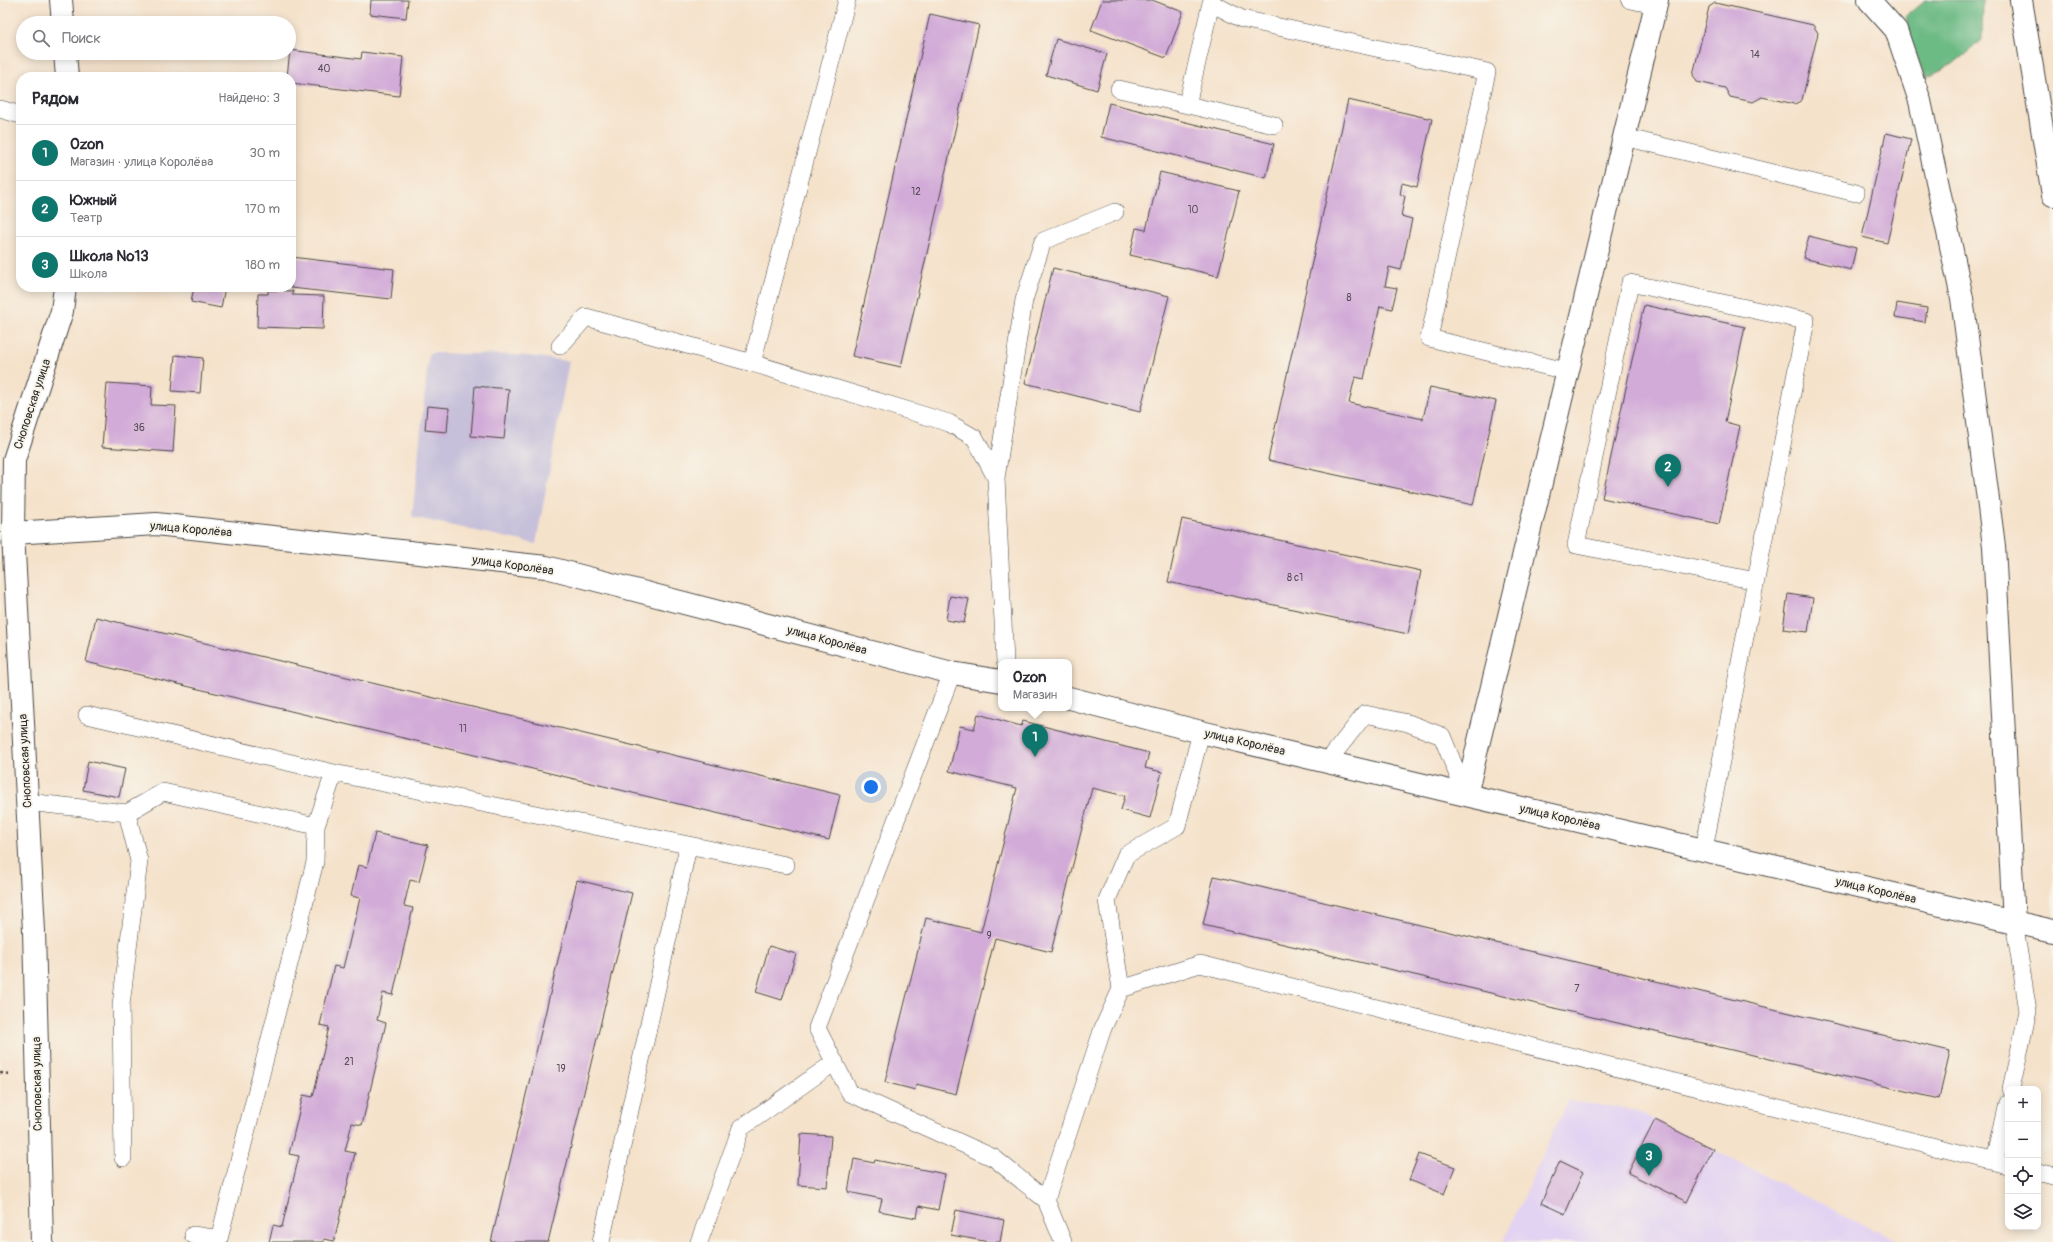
<!DOCTYPE html>
<html lang="ru">
<meta charset="utf-8">
<style>
body{margin:0;font-family:Pangolin,sans-serif;background:#f2f2f3;color:#2b2b33}
.controls{position:absolute;right:12px;bottom:12px;display:grid;overflow:hidden;border-radius:8px;box-shadow:0 2px 10px #0003}
.controls button{width:36px;height:36px;display:grid;place-items:center;padding:0;border:0;border-bottom:1px solid #e1e1e2;background:#fff;color:#2b2b33;font:20px sans-serif}
.you{position:absolute;left:871px;top:787px;width:14px;height:14px;margin:-10px;border:3px solid #fff;border-radius:50%;background:#1a73e8;box-shadow:0 0 0 6px #1a73e833}
.badge{display:grid;place-items:center;width:26px;height:26px;border-radius:50%;background:#0f766e;color:#fff;font-size:13px;font-weight:700}
.pin{position:absolute;translate:-50% -33px;filter:drop-shadow(0 1px 2px #0008)}
.pin::after{content:'';position:absolute;top:21px;width:14px;height:12px;background:inherit;clip-path:polygon(0 0,100% 0,50% 100%)}
.popup{position:absolute;left:998px;top:659px;width:74px;height:52px;box-sizing:border-box;display:grid;place-content:center;border-radius:8px;background:#fff;filter:drop-shadow(0 1px 3px #0005);font-size:13px;white-space:nowrap;color:#7c7c81}
.popup b{font-size:15px;color:#2b2b33}
.popup::after{content:'';position:absolute;left:50%;top:100%;margin-left:-8px;border:8px solid transparent;border-top-color:#fff}
.list{margin:0;padding:0;list-style:none}
h2{display:flex;justify-content:space-between;align-items:center;height:52px;margin:0;padding:0 16px;font-size:17px}
h2 small{font-size:13px;font-weight:400;color:#7c7c81}
.list li{display:grid;grid-template-columns:26px 1fr auto;gap:12px;align-items:center;box-sizing:border-box;height:56px;padding:0 16px;border-top:1px solid #e1e1e2}
.list b{display:block;font-size:15px;white-space:nowrap}
.list p{margin:0;font-size:13px;white-space:nowrap;color:#7c7c81}
.list em{font-size:13px;font-style:normal;color:#7c7c81}
.icon{flex:none;width:22px;height:22px;fill:none;stroke:currentColor;stroke-width:2;stroke-linecap:round;stroke-linejoin:round}
.map{position:relative;flex:none;width:2053px;height:1242px;overflow:hidden}
.search{position:absolute;background:#fff;box-shadow:0 2px 10px #0003;left:16px;top:16px;width:280px;height:44px;display:flex;align-items:center;gap:10px;box-sizing:border-box;padding:0 14px;border-radius:22px;color:#7c7c81;font-size:15px}
.panel{position:absolute;background:#fff;box-shadow:0 2px 10px #0003;left:16px;top:72px;width:280px;height:220px;border-radius:16px}
.map>svg:first-child{display:block}
.built{fill:#e3d3f2}
.industrial{fill:#c6c0da}
.forest{fill:#6cba84;stroke:#4c7258}
.building{fill:#d2abd8}
.lines{fill:none;stroke-linecap:round;stroke-linejoin:round}
.service-casing{stroke:#494643;stroke-width:18}
.minor-casing{stroke:#494643;stroke-width:24}
.path{stroke:#494643;stroke-width:2.5;stroke-dasharray:3 3;stroke-linecap:butt}
.service{stroke:#fff;stroke-width:17}
.minor{stroke:#fff;stroke-width:22}
.labels{text-anchor:middle;stroke-width:3.5;stroke-linejoin:round;paint-order:stroke}
.number-label{font-size:10px;fill:#554b56}
.street-label{font-size:12px;fill:#2b2b2b;stroke:#f7f3e8}
</style>
<div class="map">
<svg width="2053" height="1242" viewBox="0 0 2053 1242">
<rect width="100%" height="100%" fill="#f7f3e8"/>
<filter id="ink" filterUnits="userSpaceOnUse"><feTurbulence type="fractalNoise" baseFrequency=".025" numOctaves="2"/><feDisplacementMap in="SourceGraphic" scale="8" xChannelSelector="R" yChannelSelector="G"/><feConvolveMatrix kernelMatrix="1 2 1 2 8 2 1 2 1" color-interpolation-filters="sRGB"/></filter>
<filter id="wash" filterUnits="userSpaceOnUse"><feTurbulence type="fractalNoise" baseFrequency=".012" numOctaves="4" result="noise"/><feDisplacementMap in="SourceGraphic" scale="16" xChannelSelector="R" yChannelSelector="G"/><feGaussianBlur stdDeviation="0.9" result="paint"/><feColorMatrix in="noise" values="0 0 0 0 0 0 0 0 0 0 0 0 0 0 0 0 0 1.4 0 .05"/><feComposite in="paint" operator="in"/></filter>
<g filter="url(#wash)">
<rect width="100%" height="100%" fill="#f5e2cb"/>
<path class="built" d="M1567,1101L1632,1109L1898,1242H1503Z"/>
<path class="industrial" d="M429,353L519,355L569,361L536,544L412,517Z"/>
<path class="forest" d="M1925,0H1983L1982,40L1953,64L1926,77L1912,48L1906,16Z"/>
<g id="blocks">
<path class="building" d="M371,0H408L406,18L370,14Z
M1102,0H1152L1183,12L1166,58L1091,30Z
M1715,3L1813,25L1818,33L1802,100L1795,104L1762,97L1753,102L1730,97L1725,88L1697,82L1693,75L1709,7Z
M930,14L979,25L901,367L852,356Z
M1056,39L1107,54L1097,90L1046,75Z
M290,50L361,59L362,52L403,57L399,96L291,83V77H287Z
M1348,100L1432,119L1417,187L1402,183L1400,195L1405,196L1401,216L1412,219L1401,270L1389,267L1385,286L1397,288L1392,309L1380,306L1364,379L1355,377L1349,403L1423,419L1430,387L1496,401L1473,505L1268,460Z
M1109,103L1274,144L1266,178L1101,137Z
M1886,133L1911,139L1887,243L1862,237Z
M1160,172L1239,191L1218,276L1130,255L1136,228L1146,230Z
M1809,236L1856,248L1851,270L1803,258Z
M291,257L394,269L391,299L291,288Z
M1053,268L1169,296L1140,412L1025,383Z
M194,287H225L221,308L191,302Z
M268,290L293,291L292,295L324,296L323,329L257,327L258,294H268Z
M1897,303L1927,308L1925,322L1895,317Z
M1644,305L1745,327L1725,422L1740,426L1719,524L1602,498Z
M175,355L203,358L200,393L172,391Z
M107,383L152,386L151,405L176,406L173,452L102,447Z
M475,386L509,389L504,439L471,436Z
M427,406L449,408L447,432L425,430Z
M1182,519L1421,571L1408,634L1168,582Z
M1788,594L1813,598L1808,632L1783,629Z
M950,596L969,599L964,623L946,620Z
M96,617L840,795L829,840L86,662Z
M978,714L1021,726L1023,721L1149,753L1145,768L1162,772L1150,818L1121,810L1125,796L1092,788L1051,952L995,938L956,1094L916,1084L915,1090L885,1082L926,918L981,932L1017,788L949,771L960,726L974,729Z
M88,761L125,769L119,797L83,790Z
M375,833L428,845L419,882L410,880L404,906L413,908L393,995L383,993L377,1020L386,1023L362,1125L352,1123L345,1151L355,1153L334,1241L324,1239V1242H269L273,1225L282,1227L299,1156L289,1154L303,1095L313,1097L329,1027L320,1025L334,966L343,968L360,898L351,896L358,865L367,867Z
M1214,876L1950,1051L1939,1099L1203,925Z
M577,880L632,893L548,1242H491Z
M769,946L796,954L782,1000L756,992Z
M1655,1120L1713,1149L1687,1202L1628,1173Z
M801,1134L831,1136L827,1187L798,1185Z
M1419,1154L1455,1167L1444,1194L1409,1180Z
M854,1159L874,1163L875,1160L945,1174L938,1210L919,1206L917,1218L879,1211L882,1199L848,1192Z
M1560,1161L1583,1172L1565,1214L1541,1203Z
M956,1210L1004,1220L1000,1242H989L951,1235Z"/>
</g>
</g>
<g filter="url(#ink)">
<use href="#blocks" fill-opacity="0" stroke="#494643" stroke-width="1"/>
<g class="lines">
<g class="service-casing">
<path id="service" d="M1212,0L1211,3L1242,19L1487,72L1429,338L1566,371
M1630,0L1656,5
M1119,89L1274,125
M1187,105L1211,3
M0,109L21,115
M1624,137L1856,193
M560,346L586,317L752,363L949,423L975,438L996,478L1005,662
M752,363L847,0
M996,478L1024,300L1043,241L1115,212
M952,673L817,1028L850,1093L994,1158L1046,1200L1063,1242
M87,715L334,773L316,826
M1328,761L1365,714L1408,723L1442,736L1466,795
M334,773L786,865
M27,802L127,813L163,792L316,826L315,862L219,1239L193,1235
M1704,849L1806,321L1630,283L1576,545L1756,581
M1121,989L1107,900L1126,855L1177,826L1201,732
M2011,1089L2028,1011L2014,922
M123,1158L121,1005L139,861L127,813
M1995,1162L2008,1103
M2038,1173L2053,1177
M1046,1200L1103,1028L1121,989L1200,964L2008,1165
M601,1242L688,847
M699,1242L741,1128L835,1062"/>
</g>
<g class="minor-casing">
<path id="minor" d="M61,0L63,23
M1869,0L1896,30L1920,101L1962,298L1994,546L2014,922
M2021,0L2053,195
M65,53L67,77
M13,533L156,524L546,567L952,673L1001,681
M1069,698L1201,732L1466,795L2053,931
M1466,795L1657,0
M42,1242L34,931L13,533L14,460L62,311L65,287"/>
</g>
<path class="path" d="M0,1073L10,1074"/>
<use href="#service" class="service"/>
<use href="#minor" class="minor"/>
</g>
</g>
<g class="labels">
<g class="number-label">
<text x="1755" y="58">14</text>
<text x="324" y="72">40</text>
<text x="916" y="195">12</text>
<text x="1193" y="213">10</text>
<text x="1349" y="301">8</text>
<text x="139" y="431">36</text>
<text x="1295" y="581">8 с1</text>
<text x="463" y="732">11</text>
<text x="989" y="939">9</text>
<text x="1577" y="992">7</text>
<text x="349" y="1065">21</text>
<text x="561" y="1072">19</text>
</g>
<g class="street-label">
<text transform="translate(32 404) rotate(-72)" y="4">Сноповская улица</text>
<text transform="translate(191 529) rotate(5)" y="4">улица Королёва</text>
<text transform="translate(513 565) rotate(8)" y="4">улица Королёва</text>
<text transform="translate(827 640) rotate(15)" y="4">улица Королёва</text>
<text transform="translate(1245 742) rotate(13)" y="4">улица Королёва</text>
<text transform="translate(25 761) rotate(-93)" y="4">Сноповская улица</text>
<text transform="translate(1560 817) rotate(13)" y="4">улица Королёва</text>
<text transform="translate(1876 890) rotate(13)" y="4">улица Королёва</text>
<text transform="translate(37 1084) rotate(-91)" y="4">Сноповская улица</text>
</g>
</g>
</svg>
<div class="controls">
<button>+</button>
<button>−</button>
<button><svg class="icon" aria-label="locate" viewBox="0 0 24 24"><circle cx="12" cy="12" r="6"/><path d="M12 2v4M12 18v4M2 12h4M18 12h4"/></svg></button>
<button><svg class="icon" aria-label="layers" viewBox="0 0 24 24"><path d="M12 4l9 5-9 5-9-5zM3 14l9 5 9-5"/></svg></button>
</div>
<div class="you"></div>
<div class="pin badge" style="left:1035px;top:757px">1</div>
<div class="popup"><b>Ozon</b>Магазин</div>
<div class="pin badge" style="left:1668px;top:487px">2</div>
<div class="pin badge" style="left:1649px;top:1176px">3</div>
<div class="search"><svg class="icon" aria-label="search" viewBox="0 0 24 24"><circle cx="10" cy="10" r="6"/><path d="M15 15l6 6"/></svg>Поиск</div>
<section class="panel">
<h2>Рядом<small>Найдено: 3</small></h2>
<ul class="list">
<li><span class="badge">1</span><div><b>Ozon</b><p>Магазин · улица Королёва</p></div><em>30 m</em></li>
<li><span class="badge">2</span><div><b>Южный</b><p>Театр</p></div><em>170 m</em></li>
<li><span class="badge">3</span><div><b>Школа №13</b><p>Школа</p></div><em>180 m</em></li>
</ul>
</section>
</div>
